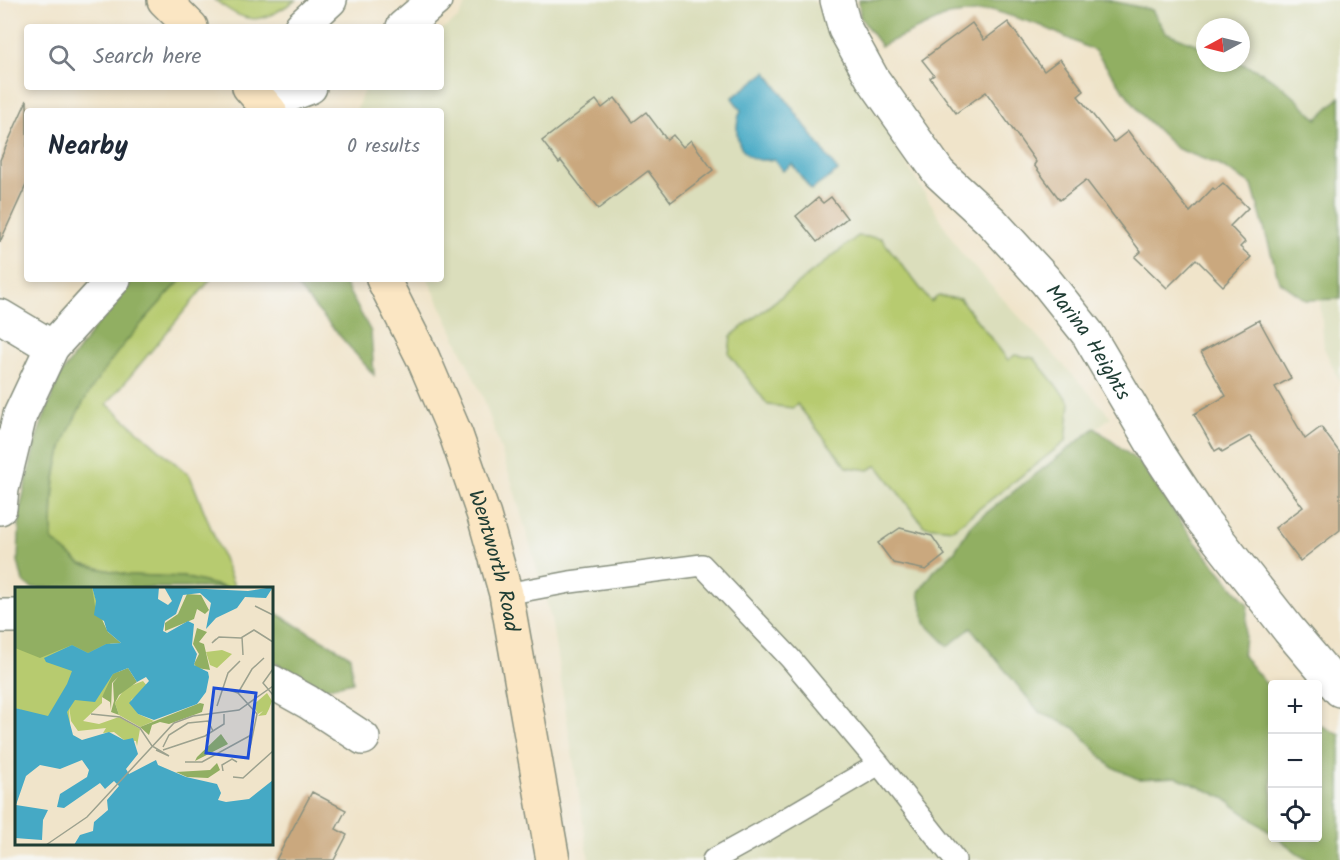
<!DOCTYPE html>
<meta charset="utf-8">
<style>
body{margin:0;font-family:Kalam,sans-serif;background:#f2f2f3;color:#1f2937}
.controls{position:absolute;right:18px;bottom:18px;display:grid;overflow:hidden;border-radius:6px;box-shadow:0 3px 9px #0003}
.controls button{width:54px;height:54px;display:grid;place-items:center;padding:0;border:0;border-bottom:2px solid #e0e1e3;background:#fff;color:#1f2937;font:30px sans-serif}
.compass{position:absolute;left:1196px;top:18px;width:54px;height:54px;border-radius:50%;background:#fff;box-shadow:0 3px 9px #0003;rotate:263deg}
.list{margin:0;padding:0;list-style:none}
h2{display:flex;justify-content:space-between;align-items:center;height:78px;margin:0;padding:0 24px;font-size:26px}
h2 small{font-size:20px;font-weight:400;color:#747a83}
.icon{flex:none;width:33px;height:33px;fill:none;stroke:currentColor;stroke-width:2;stroke-linecap:round;stroke-linejoin:round}
.map{position:relative;flex:none;width:1340px;height:860px;overflow:hidden}
.search{position:absolute;background:#fff;box-shadow:0 3px 9px #0003;left:24px;top:24px;width:420px;height:66px;display:flex;align-items:center;gap:15px;box-sizing:border-box;padding:0 21px;border-radius:6px;color:#747a83;font-size:22px}
.panel{position:absolute;background:#fff;box-shadow:0 3px 9px #0003;left:24px;top:108px;width:420px;height:174px;border-radius:6px}
.map>svg:first-child{display:block}
.built{fill:#dbdebc}
.green{fill:#b7cb6f;stroke:#6b8452;stroke-width:1.5}
.forest{fill:#91af62;stroke:#58764b;stroke-width:1.5}
.water{fill:#45a9c5;stroke:#32737c;stroke-width:1.5}
.building{fill:#caa87e}
.lines{fill:none;stroke-linecap:round;stroke-linejoin:round}
.lane-casing{stroke:#88907f;stroke-width:24}
.street-casing{stroke:#88907f;stroke-width:36}
.secondary-casing{stroke:#88907f;stroke-width:36}
.lane{stroke:#fff;stroke-width:21}
.street{stroke:#fff;stroke-width:33}
.secondary{stroke:#fbe6c3;stroke-width:33}
.labels{text-anchor:middle;stroke-width:4.5;stroke-linejoin:round;paint-order:stroke}
.street-label{font-size:21px;fill:#1f3d34;stroke:#f6f6f2}
.inset-road{fill:none;stroke:#9ca18e;stroke-width:1.5}
.view{fill:#1d4ed8;fill-opacity:0.15;stroke:#1d4ed8;stroke-width:3}
.inset-edge{fill:none;stroke:#1f3d34;stroke-width:3}
</style>
<div class="map">
<svg width="1340" height="860" viewBox="0 0 1340 860">
<rect width="100%" height="100%" fill="#f6f6f2"/>
<filter id="ink" filterUnits="userSpaceOnUse"><feTurbulence type="fractalNoise" baseFrequency=".0167" numOctaves="2"/><feDisplacementMap in="SourceGraphic" scale="12" xChannelSelector="R" yChannelSelector="G"/><feConvolveMatrix kernelMatrix="1 2 1 2 8 2 1 2 1" color-interpolation-filters="sRGB"/></filter>
<filter id="wash" filterUnits="userSpaceOnUse"><feTurbulence type="fractalNoise" baseFrequency=".008" numOctaves="4" result="noise"/><feDisplacementMap in="SourceGraphic" scale="24" xChannelSelector="R" yChannelSelector="G"/><feGaussianBlur stdDeviation="1.35" result="paint"/><feColorMatrix in="noise" values="0 0 0 0 0 0 0 0 0 0 0 0 0 0 0 0 0 1.4 0 .05"/><feComposite in="paint" operator="in"/></filter>
<g filter="url(#wash)">
<rect width="100%" height="100%" fill="#f0e4ca"/>
<path class="built" d="M468,0H814L887,132L961,253L1111,417L971,525L955,551L934,571L971,628L1039,712L1075,728L1110,766L1138,779L1177,777L1224,798L1272,834V838H1278L1307,860H589L551,618L512,483L483,397L428,279H441V111H356L365,87H441V30L458,19Z
M1107,0H1340V97L1317,119L1278,82L1240,63L1241,27H1205V48L1165,32L1152,10Z
M1340,299V382L1324,348L1320,300Z"/>
<path class="green" d="M215,0H296C261,23 250,27 215,0Z
M858,236L881,238L931,302L938,296L960,299L1008,360L1015,355L1034,358L1070,403L1066,441L953,529L924,526L877,465L869,470L847,467L797,404L793,408L768,405L729,354L731,336Z
M182,279H211L107,404L190,476L235,588H228L183,577L128,575L81,564L52,540C52,509 53,475 63,445C86,381 136,328 182,279Z"/>
<path class="forest" d="M859,0H1107L1152,10L1165,32L1205,48V63C1216,63 1232,60 1242,64C1273,74 1295,97 1317,119L1340,97V299L1306,300L1279,281L1252,185L1219,165L1176,148L1141,114L1095,51L1042,26L992,10L948,15L881,46L860,17Z
M133,279H182C136,328 87,381 63,445C52,475 52,509 52,540L81,564L128,575L183,577L228,588H32L23,582L18,561L20,509L37,436L59,377L97,324Z
M287,279H342L371,332L374,375L299,289Z
M1095,428L1140,463L1193,539L1248,605L1243,656L1272,691V834L1224,798L1177,777L1138,779L1110,766L1075,728L1039,712L971,628L948,646L925,623L919,592L934,571L955,551L971,525Z
M272,611L350,656L353,682L321,689L272,661Z
M1318,724L1340,735V860H1307L1278,838H1318Z"/>
<path class="water" d="M766,72L838,171L811,190L792,164L783,171L774,159C741,167 730,136 741,110L732,98Z"/>
<g id="blocks">
<path class="building" d="M1008,22L1044,71L1060,59L1084,91L1078,96L1114,142L1128,131L1190,212L1213,188L1215,190L1223,183L1248,208L1230,226L1245,242L1240,247L1251,257L1223,286L1196,259L1167,288L1135,257L1141,252L1086,180L1060,200L1034,165L1036,162L986,92L956,113L930,78L934,75L922,60L972,23L984,40Z
M615,98L633,122L646,112L667,140L673,135L683,147L691,140L713,170L671,202L648,171L598,209L561,161L559,163L542,141L596,100L602,108Z
M27,100V183L0,242V160Z
M831,197L847,218L817,242L796,216L818,198L823,203Z
M1259,320L1291,378L1275,387L1305,439L1321,427L1340,453V530L1300,561L1275,528L1303,507L1250,436L1222,452L1220,448L1215,451L1194,414L1226,396L1201,352Z
M900,528L932,536L945,555L926,570L893,563L878,543Z
M312,792L346,810L336,829L347,835L334,860H276Z"/>
</g>
</g>
<g filter="url(#ink)">
<use href="#blocks" fill-opacity="0" stroke="#88907f" stroke-width="1.5"/>
<g class="lines">
<g class="lane-casing">
<path id="lane" d="M506,594L570,582L702,565L790,658L879,764L955,860
M713,860L760,834L879,764"/>
</g>
<g class="street-casing">
<g id="street">
<path id="s1" d="M837,0L845,29L872,78L939,173L991,221L1045,280L1088,334L1160,456L1201,518L1289,630L1340,690"/>
<path d="M301,27L330,0"/>
<path d="M403,27L435,0"/>
<path d="M265,104L310,87"/>
<path d="M0,316L52,347"/>
<path d="M0,508L2,489L20,415L52,347L114,279"/>
<path d="M0,616H16"/>
<path d="M272,682L308,702L363,738"/>
</g>
</g>
<g class="secondary-casing">
<g id="secondary">
<path d="M164,0L191,27"/>
<path d="M249,87L270,111"/>
<path id="s2" d="M383,279L423,358L456,435L484,516L506,594L553,860"/>
</g>
</g>
<use href="#lane" class="lane"/>
<use href="#street" class="street"/>
<use href="#secondary" class="secondary"/>
</g>
</g>
<g class="labels">
<g class="street-label">
<text dy="7" stroke="none"><textPath href="#s1" startOffset="429">Marina Heights</textPath></text>
<text dy="7" stroke="none"><textPath href="#s2" startOffset="304">Wentworth Road</textPath></text>
</g>
</g>
<g transform="translate(15 587)">
<rect width="258" height="258" fill="#f0e4ca"/>
<path d="M0,0H77L104,84L87,110V116L68,134L84,137L104,130L125,142L122,159L121,154L109,153L99,145L88,146L91,141L63,144L56,134L54,119L55,139L0,121ZM207,63L217,67L202,81L195,78L191,65ZM128,94L133,100L116,113L123,127L139,134L125,140L104,128L100,116L110,101ZM252,106L257,114L254,122L251,128L243,129L248,124L243,127L238,118Z" fill="#b7cb6f"/>
<path d="M0,0H77L80,19L93,45L106,56L91,57L73,66L57,58L25,71L0,61ZM172,7L186,8L194,23L190,27L182,22L179,32L150,44V36L163,27ZM182,41L192,45L184,55L189,57L195,83L182,81L179,77L184,67L178,57ZM113,81L122,95L104,108L100,116L104,128L96,125L99,114L98,96L103,90L97,96L96,123L95,115L87,110L98,87ZM185,116L189,117L187,125L154,137L145,135L137,138L134,148L125,140ZM206,147L213,157L180,174L182,170ZM202,176L205,183L193,191L172,190L161,185L195,183Z" fill="#91af62"/>
<path d="M77,0H144L143,12L153,18L157,14L149,0L233,4L258,0L251,11L230,10L222,21L201,31L191,42L196,16L185,6L168,8L161,27L150,34L148,44L152,46L173,34L179,37L177,58L182,67L179,78L193,85L194,90L191,105L182,117L139,133L123,127L114,116L134,94L131,90L122,95L113,81L98,87L80,115L60,113L52,125L58,148L67,153L94,145L109,153L118,151L123,167L111,182L114,187L141,173L143,178L171,190L202,197L206,206L203,213L211,215L234,212L258,193V258H59L65,248L78,244L79,235L93,223L92,213L104,199L99,194L90,202L85,196L49,221L42,220L45,207L72,190L74,183L67,173L45,182L25,178L11,189L1,218L33,223L28,233L27,253L0,251V121L33,129L52,97L57,84L31,75L29,71L57,58L73,66L91,57L106,56L92,44L89,34L79,28L81,14Z" fill="#45a9c5"/>
<path class="inset-road" d="M240,19L258,28M227,50L228,68M201,52L197,56L204,50L226,51L239,43L258,55M258,82L248,96L258,108M211,102L223,106L242,127L235,161M223,106L237,82L249,71M202,119L213,86L225,74M76,127L105,130L125,141L137,159L154,169L141,163M148,160L154,148L173,136L193,134L198,144M148,163L190,149L209,137V127M170,175H187L238,147M208,184L207,178L217,172L222,175M218,190L228,191L258,164M31,258L72,230L159,136L178,129L224,123L258,99"/>
<path class="view" d="M199,101L241,106L233,171L191,166Z"/>
<rect width="258" height="258" class="inset-edge"/>
</g>
</svg>
<div class="controls">
<button>+</button>
<button>−</button>
<button><svg class="icon" aria-label="locate" viewBox="0 0 24 24"><circle cx="12" cy="12" r="6"/><path d="M12 2v4M12 18v4M2 12h4M18 12h4"/></svg></button>
</div>
<svg class="compass" viewBox="-18 -18 36 36"><path d="M0-13l5 13h-10z" fill="#e53935"/><path d="M0 13l5-13h-10z" fill="#747a83"/></svg>
<div class="search"><svg class="icon" aria-label="search" viewBox="0 0 24 24"><circle cx="10" cy="10" r="6"/><path d="M15 15l6 6"/></svg>Search here</div>
<section class="panel">
<h2>Nearby<small>0 results</small></h2>
<ul class="list">
</ul>
</section>
</div>
